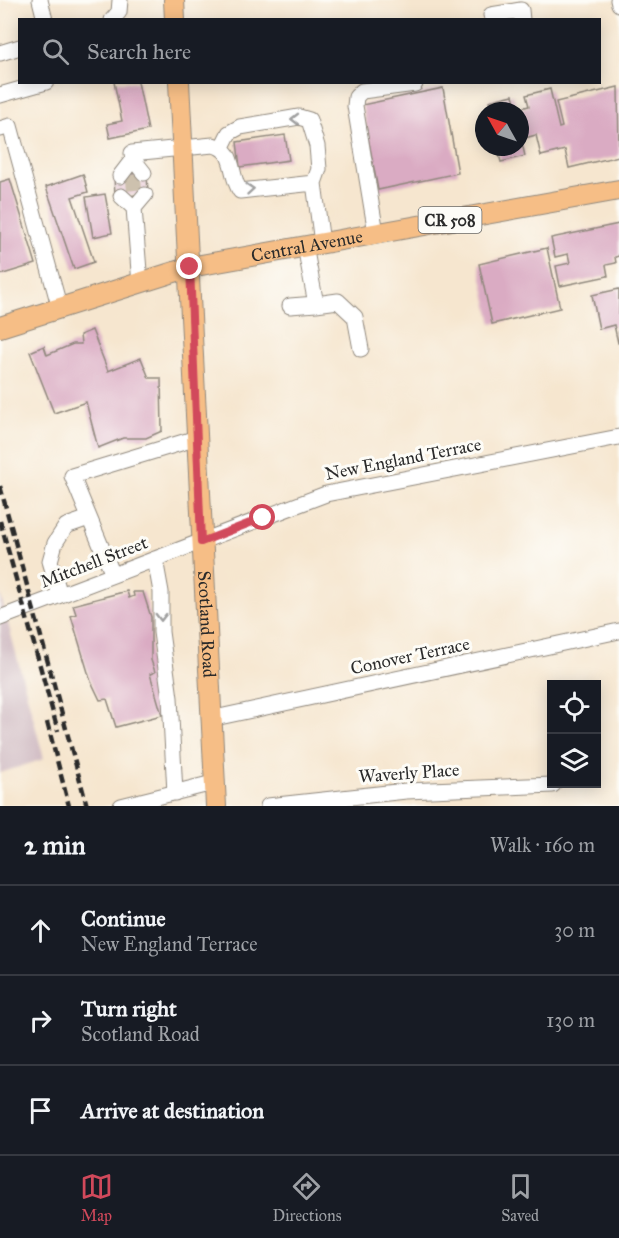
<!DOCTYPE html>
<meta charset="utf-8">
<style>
body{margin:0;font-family:"IM FELL Great Primer",serif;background:#20242c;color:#f1f3f6}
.controls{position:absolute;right:18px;bottom:18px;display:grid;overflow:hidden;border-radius:0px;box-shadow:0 3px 15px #0003}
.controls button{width:54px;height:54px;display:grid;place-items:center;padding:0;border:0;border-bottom:2px solid #363941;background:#171b24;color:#f1f3f6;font:30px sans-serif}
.compass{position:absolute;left:475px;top:102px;width:54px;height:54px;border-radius:50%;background:#171b24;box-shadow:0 3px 15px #0003;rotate:310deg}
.stop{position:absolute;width:18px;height:18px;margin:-14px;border:4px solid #d1495b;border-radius:50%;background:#fff}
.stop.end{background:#d1495b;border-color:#fff;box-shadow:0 2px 6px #0008}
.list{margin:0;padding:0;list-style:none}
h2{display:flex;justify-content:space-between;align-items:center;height:78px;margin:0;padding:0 24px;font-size:26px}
h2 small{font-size:20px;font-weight:400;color:#9ea1a6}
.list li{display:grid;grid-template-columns:39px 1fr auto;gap:18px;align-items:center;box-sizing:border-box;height:90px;padding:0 24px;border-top:2px solid #363941}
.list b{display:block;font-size:22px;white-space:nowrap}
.list p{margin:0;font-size:20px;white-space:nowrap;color:#9ea1a6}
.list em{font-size:20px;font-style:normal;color:#9ea1a6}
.icon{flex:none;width:33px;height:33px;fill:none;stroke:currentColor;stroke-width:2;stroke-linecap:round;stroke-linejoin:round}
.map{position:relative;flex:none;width:619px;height:806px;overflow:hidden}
.search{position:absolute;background:#171b24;box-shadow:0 3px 15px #0003;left:18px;right:18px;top:18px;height:66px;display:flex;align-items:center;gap:15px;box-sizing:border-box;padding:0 21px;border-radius:0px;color:#9ea1a6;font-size:22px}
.sheet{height:348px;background:#171b24}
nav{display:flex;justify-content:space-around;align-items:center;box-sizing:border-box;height:84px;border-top:2px solid #363941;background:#171b24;font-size:16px;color:#9ea1a6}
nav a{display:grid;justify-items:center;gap:3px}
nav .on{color:#d1495b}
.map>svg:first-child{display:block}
.industrial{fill:#d2bec5}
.building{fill:#daabc3}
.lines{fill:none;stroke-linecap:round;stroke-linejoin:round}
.minor-tunnel{stroke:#cdc1ae;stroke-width:15;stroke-dasharray:15 8;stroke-linecap:butt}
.minor-casing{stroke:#90887d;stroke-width:17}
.major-casing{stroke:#90887d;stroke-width:22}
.minor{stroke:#fff;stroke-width:15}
.major{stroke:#f6be86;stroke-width:20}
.rail{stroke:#2b2b2b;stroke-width:4.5;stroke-dasharray:9 4.5;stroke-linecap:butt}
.oneway{stroke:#a0a0a0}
.route{stroke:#d1495b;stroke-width:8}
.labels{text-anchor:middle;stroke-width:6;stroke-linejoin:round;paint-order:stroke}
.shield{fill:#fdfcf7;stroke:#6a6a68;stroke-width:1.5}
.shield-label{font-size:16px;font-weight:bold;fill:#2b2b2b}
.street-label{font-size:18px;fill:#2b2b2b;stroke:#fdfcf7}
</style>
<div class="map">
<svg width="619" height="806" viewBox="0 0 619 806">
<rect width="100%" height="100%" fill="#fdfcf7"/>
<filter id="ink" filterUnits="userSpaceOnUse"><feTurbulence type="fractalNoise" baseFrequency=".0167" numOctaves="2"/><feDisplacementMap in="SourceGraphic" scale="12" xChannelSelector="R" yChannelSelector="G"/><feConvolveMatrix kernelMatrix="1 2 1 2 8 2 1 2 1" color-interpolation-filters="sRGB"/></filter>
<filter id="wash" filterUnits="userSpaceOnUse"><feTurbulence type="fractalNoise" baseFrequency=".008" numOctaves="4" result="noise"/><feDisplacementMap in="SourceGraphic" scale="24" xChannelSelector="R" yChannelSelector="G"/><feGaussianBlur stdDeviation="1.35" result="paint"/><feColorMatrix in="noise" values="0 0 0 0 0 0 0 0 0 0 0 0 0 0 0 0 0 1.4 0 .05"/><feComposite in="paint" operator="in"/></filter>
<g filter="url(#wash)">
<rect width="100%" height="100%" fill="#f6e6cf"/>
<path class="industrial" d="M0,593L44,759L0,773Z"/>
<g id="blocks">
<path class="building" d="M114,82H138L148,130L110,138L107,124L122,121Z
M618,87L619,156L569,168L565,150L541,156L536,135L521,139L525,156L501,162L497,147H520V111H491L489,101L513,95L517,109L529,106L526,95L550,89L559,128L562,127L556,102Z
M443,88L458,173L378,190L362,105Z
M285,135L289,160L240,167L237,142Z
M147,173L148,194L115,197L114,175Z
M83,174L88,192L72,197L94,262L74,269L46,187Z
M10,179L36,264L0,275V182Z
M105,194L112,233L93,237L86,197Z
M619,224V256L615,257L616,263L606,265L608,276L560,286L556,266L570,263L568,254L555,257L551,238Z
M547,248L560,308L492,324L479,264Z
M619,289V343H618L614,325L599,329L592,295Z
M92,330L108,371L141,358L149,378H161L162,431L146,438H123L98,448L86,402L54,413L30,352L44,346L47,355L73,344H81L80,335Z
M127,591L129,598L134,596L133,592H143L151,617V660L155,672L150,674L162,715L116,727L107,699L100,700L90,679L71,616L76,614L73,605Z"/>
</g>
</g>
<g filter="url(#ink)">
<use href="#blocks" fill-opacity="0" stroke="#90887d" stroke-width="1.5"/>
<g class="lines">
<path class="minor-tunnel" d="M133,175L135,195"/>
<g class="minor-casing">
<path id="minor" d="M40,0L45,20
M618,0L619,4
M491,15L521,10L522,20
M112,20L119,12L120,0
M0,53L20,47
M0,95L46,82
M0,129L10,126L60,309
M222,147L229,133L240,127L299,117L309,120L317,146L319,169L314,183L322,243
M133,159L144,173
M120,176L133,159L132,153L213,145C236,150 229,174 240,191L314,183
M121,196L134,208L140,284
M134,208L145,195
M376,233L355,106L356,97L362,91L415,84
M316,304L338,301L355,317L361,349
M290,306L316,304L305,246
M155,559L161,592V632L170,698L175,793
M113,575L72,476L197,438
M60,595L50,561L55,543L66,526L89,518
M0,618L326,494L619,437
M210,719L619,631
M121,806L213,783
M268,806L406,791L553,785"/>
</g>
<g class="major-casing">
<g id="major">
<path d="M174,0L175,20"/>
<path id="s1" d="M179,82L216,806"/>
<path id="s2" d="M0,327L190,267L619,190"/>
</g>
</g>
<use href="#minor" class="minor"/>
<use href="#major" class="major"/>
<path class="rail" d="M0,486L87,806
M0,521L58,731
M47,722L69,806"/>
</g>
<defs><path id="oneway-chevron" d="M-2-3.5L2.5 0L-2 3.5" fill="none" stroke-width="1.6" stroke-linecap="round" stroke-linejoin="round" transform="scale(1.5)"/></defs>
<g class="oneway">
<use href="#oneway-chevron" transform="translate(295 119) rotate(180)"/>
<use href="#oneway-chevron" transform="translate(250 189) rotate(-5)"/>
<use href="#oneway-chevron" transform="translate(161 617) rotate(90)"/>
</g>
</g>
<g class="lines" filter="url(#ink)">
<path class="route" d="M190,267L201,542L263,518"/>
</g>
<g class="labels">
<rect class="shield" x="418.5" y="207" width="63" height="26" rx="4.5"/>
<g class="shield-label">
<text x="450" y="226">CR 508</text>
</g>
<g class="street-label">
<text dy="6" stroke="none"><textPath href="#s2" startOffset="318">Central Avenue</textPath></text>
<text transform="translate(403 459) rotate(-11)" y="6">New England Terrace</text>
<text transform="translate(94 562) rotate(-21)" y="6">Mitchell Street</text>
<text dy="6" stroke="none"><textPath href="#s1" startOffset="543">Scotland Road</textPath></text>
<text transform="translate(410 656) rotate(-12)" y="6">Conover Terrace</text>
<text transform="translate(409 773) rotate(-4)" y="6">Waverly Place</text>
</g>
</g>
</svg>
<div class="controls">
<button><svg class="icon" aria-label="locate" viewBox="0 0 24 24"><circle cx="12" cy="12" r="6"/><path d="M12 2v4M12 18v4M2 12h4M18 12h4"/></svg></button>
<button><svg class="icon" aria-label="layers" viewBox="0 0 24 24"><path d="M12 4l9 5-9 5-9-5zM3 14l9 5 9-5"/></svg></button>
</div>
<svg class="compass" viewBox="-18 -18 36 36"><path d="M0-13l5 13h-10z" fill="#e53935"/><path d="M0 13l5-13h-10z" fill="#9ea1a6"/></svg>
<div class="stop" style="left:263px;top:518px"></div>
<div class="stop end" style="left:190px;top:267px"></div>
<div class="search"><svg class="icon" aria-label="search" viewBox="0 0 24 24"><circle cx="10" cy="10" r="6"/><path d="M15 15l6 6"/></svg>Search here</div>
</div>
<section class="sheet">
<h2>2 min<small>Walk · 160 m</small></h2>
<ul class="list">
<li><svg class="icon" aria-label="ahead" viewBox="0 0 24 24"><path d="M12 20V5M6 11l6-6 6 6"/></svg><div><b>Continue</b><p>New England Terrace</p></div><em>30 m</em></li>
<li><svg class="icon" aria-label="right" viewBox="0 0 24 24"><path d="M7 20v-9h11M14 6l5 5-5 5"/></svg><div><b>Turn right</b><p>Scotland Road</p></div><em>130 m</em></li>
<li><svg class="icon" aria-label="arrive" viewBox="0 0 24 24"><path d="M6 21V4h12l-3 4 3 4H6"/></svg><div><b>Arrive at destination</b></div></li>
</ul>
</section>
<nav>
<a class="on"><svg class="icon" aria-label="map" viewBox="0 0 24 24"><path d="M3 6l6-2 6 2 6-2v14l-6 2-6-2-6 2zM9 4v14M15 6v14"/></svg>Map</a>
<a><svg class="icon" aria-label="directions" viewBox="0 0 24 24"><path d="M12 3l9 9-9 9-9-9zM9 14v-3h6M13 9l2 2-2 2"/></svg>Directions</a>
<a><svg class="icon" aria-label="saved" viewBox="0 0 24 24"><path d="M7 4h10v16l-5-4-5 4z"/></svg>Saved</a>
</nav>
